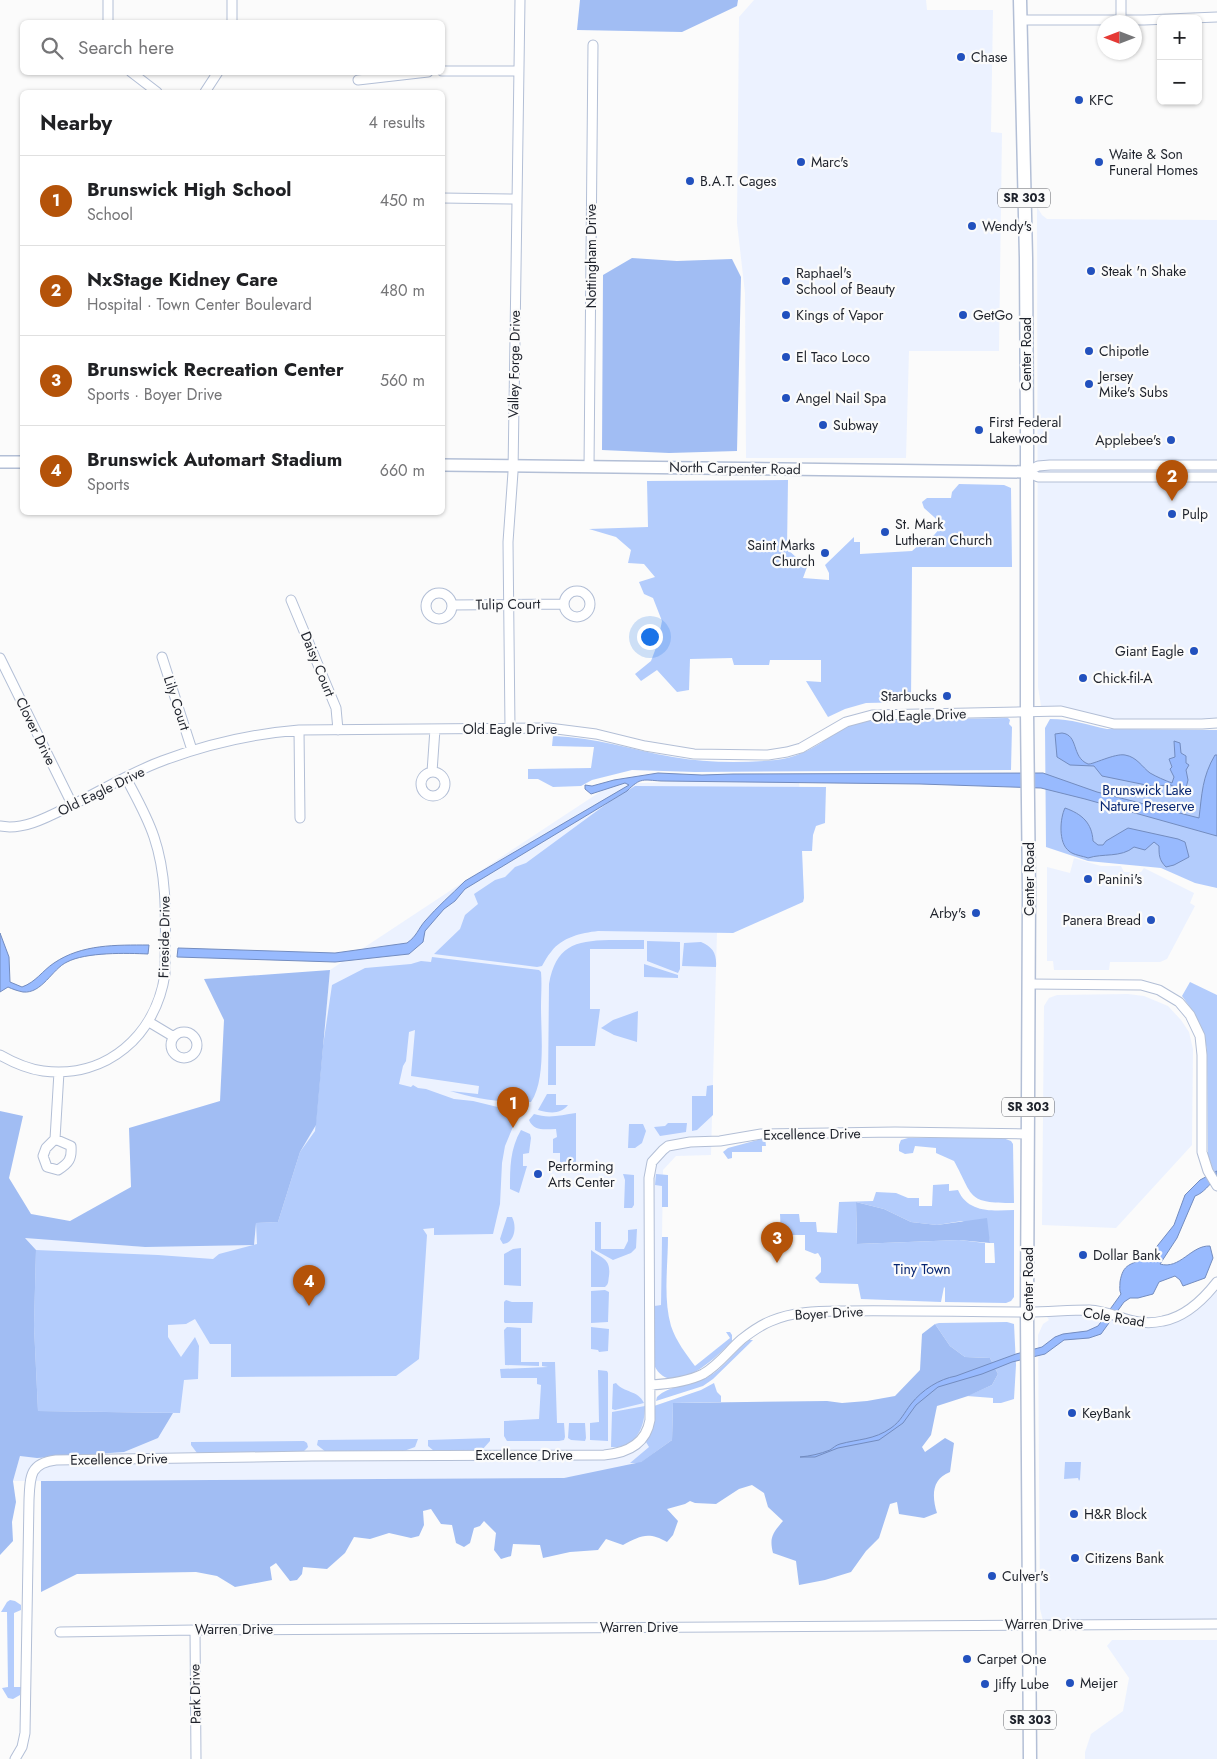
<!DOCTYPE html>
<meta charset="utf-8">
<style>
body{margin:0;font-family:Jost,sans-serif;background:#f6f6f6;color:#202124}
.controls{position:absolute;right:15px;top:15px;display:grid;overflow:hidden;border-radius:8px;box-shadow:0 1px 4px #0004}
.controls button{width:45px;height:45px;display:grid;place-items:center;padding:0;border:0;border-bottom:1px solid #e0e0e0;background:#fff;color:#202124;font:25px sans-serif}
.compass{position:absolute;left:1097px;top:15px;width:45px;height:45px;border-radius:50%;background:#fff;box-shadow:0 1px 4px #0004;rotate:270deg}
.you{position:absolute;left:649px;top:636px;width:18px;height:18px;margin:-12px;border:4px solid #fff;border-radius:50%;background:#1a73e8;box-shadow:0 0 0 8px #1a73e833}
.badge{display:grid;place-items:center;width:32px;height:32px;border-radius:50%;background:#b45309;color:#fff;font-size:16px;font-weight:700}
.pin{position:absolute;translate:-50% -41px;filter:drop-shadow(0 1px 2px #0008)}
.pin::after{content:'';position:absolute;top:26px;width:18px;height:15px;background:inherit;clip-path:polygon(0 0,100% 0,50% 100%)}
.list{margin:0;padding:0;list-style:none}
h2{display:flex;justify-content:space-between;align-items:center;height:65px;margin:0;padding:0 20px;font-size:21px}
h2 small{font-size:16px;font-weight:400;color:#757577}
.list li{display:grid;grid-template-columns:32px 1fr auto;gap:15px;align-items:center;box-sizing:border-box;height:90px;padding:0 20px;border-top:1px solid #e0e0e0}
.list b{display:block;font-size:19px;white-space:nowrap}
.list p{margin:0;font-size:16px;white-space:nowrap;color:#757577}
.list em{font-size:16px;font-style:normal;color:#757577}
.icon{flex:none;width:28px;height:28px;fill:none;stroke:currentColor;stroke-width:2;stroke-linecap:round;stroke-linejoin:round}
.map{position:relative;flex:none;width:1217px;height:1759px;overflow:hidden}
.search{position:absolute;background:#fff;box-shadow:0 1px 4px #0004;left:20px;top:20px;width:425px;height:55px;display:flex;align-items:center;gap:12px;box-sizing:border-box;padding:0 18px;border-radius:8px;color:#757577;font-size:19px}
.panel{position:absolute;background:#fff;box-shadow:0 1px 4px #0004;left:20px;top:90px;width:425px;height:425px;border-radius:8px}
.map>svg:first-child{display:block}
.built{fill:#ecf2ff}
.green{fill:#b3ccfc;fill-rule:evenodd}
.forest{fill:#a1bdf3}
.water{fill:#98bafe;stroke:#738cbf}
.lines{fill:none;stroke-linecap:round;stroke-linejoin:round}
.street-casing{stroke:#b3bfd6;stroke-width:11}
.secondary-casing{stroke:#b3bfd6;stroke-width:14}
.primary-casing{stroke:#b3bfd6;stroke-width:15}
.street{stroke:#fff;stroke-width:9}
.secondary{stroke:#fff;stroke-width:11}
.primary{stroke:#fff;stroke-width:12}
.poi-dot{fill:#2251be;stroke:#fbfbfb;stroke-width:2}
.labels{text-anchor:middle;stroke-width:4.5;stroke-linejoin:round;paint-order:stroke}
.shield{fill:#fbfbfb;stroke:#606369;stroke-width:1}
.shield-label{font-size:12px;font-weight:bold;fill:#1e222b}
.poi-label{font-size:14px;fill:#1e222b;stroke:#fbfbfb;text-anchor:start}
.street-label{font-size:14px;fill:#1e222b;stroke:#fbfbfb}
.park-label{font-size:14px;fill:#072672;stroke:#fbfbfb}
</style>
<div class="map">
<svg width="1217" height="1759" viewBox="0 0 1217 1759">
<rect width="100%" height="100%" fill="#fbfbfb"/>
<path class="built" d="M754,0H926L927,10H993L991,132L1002,133L999,351H909L906,458H746L745,293L737,223L739,17Z
M1037,207L1042,215L1047,219L1217,220V721L1114,724L1042,712L1038,687Z
M799,778L804,898L717,932L711,1155L676,1156L663,1170L661,1305L654,1306V1465L564,1478L13,1481L20,1455L24,1237L145,1247L256,1223L316,1125L330,970L612,784Z
M1074,858L1101,866H1121L1124,872H1141L1144,868L1194,893L1190,903L1195,906L1167,959L1160,962H1110L1109,970H1054L1053,961H1047V867L1070,873Z
M1128,994L1144,996L1168,1006L1181,1020L1189,1032L1193,1049L1192,1145L1116,1228L1042,1225L1044,1006L1049,998L1057,995Z
M1217,1282V1624L1044,1625L1040,1609L1038,1335L1043,1324L1049,1320L1044,1312L1090,1310L1126,1320L1175,1317Z
M1112,1640H1217V1759H1085V1752L1091,1734L1123,1711L1129,1678L1107,1646Z"/>
<path class="green" d="M788,480L787,549L807,567L803,578L829,580V573L825,565L854,537V542H860V554L912,551L920,544H926L943,525L924,508L922,502L927,498H951L952,492L959,484L1004,485L1011,488L1012,567H912L911,702L866,703L845,709L828,717L806,681L821,682V660H770L769,665H734L732,658L690,659L689,690L677,692L657,670L641,681L635,674L651,661L657,645L662,621L653,598L644,594L639,582L655,577L644,564L628,563L631,550L616,537L589,529L648,527L647,481Z
M1008,718L1010,720L1009,724L1012,727L1011,770L695,772L632,770L592,780L581,786L553,787L538,779H528V769L591,768L594,747L552,746L553,736C594,737 633,750 673,757C706,763 743,763 776,760C794,758 811,750 825,740C831,737 835,732 841,729C851,724 862,722 874,720Z
M1050,719C1072,719 1087,725 1107,729L1217,730V888L1195,883L1161,868L1088,861L1046,847L1045,728Z
M635,786L826,787L825,823L816,826L813,835L812,851H802L804,898L803,902L733,933L598,931C581,933 562,937 551,952C547,956 545,961 542,966L537,967L434,954L460,929L465,915L478,904L474,894L495,880L505,877L515,867L526,863L609,802Z
M609,940H644V949H590V1009H600L595,1046H556V1085H548L549,984C556,946 574,941 609,940Z
M647,941L680,942V969L678,973L647,961Z
M701,942C713,947 717,954 716,967L682,966L684,943Z
M432,957L539,970L541,972C542,984 541,996 541,1007C541,1034 546,1080 531,1102C504,1103 476,1099 450,1091L478,1094L479,1086L411,1076L415,1030L409,1032L406,1061L403,1066L399,1084L411,1087L413,1085L418,1088L426,1089L454,1099L473,1101L523,1113L515,1122L505,1146L502,1163L500,1204L493,1234L434,1235V1228L423,1229L427,1235L419,1359L396,1376L231,1377V1344H210L195,1319L186,1324L168,1325V1337L181,1357L195,1337L199,1346L198,1379L184,1380L180,1413L38,1411L34,1326L36,1250L158,1255L213,1259L219,1254L257,1244L256,1223L278,1222L300,1152L315,1131L323,1046L332,985L365,968L411,964L421,961L431,962Z
M644,964L678,975V978L644,977Z
M1190,982L1217,995V1175L1213,1170L1208,1155L1207,1050C1203,1027 1196,1015 1182,996Z
M638,1011L637,1042L614,1035L601,1028L613,1020Z
M713,1085V1115L697,1130L692,1131V1096H706L707,1086Z
M547,1094H556V1105H568C560,1115 549,1113 538,1110Z
M576,1113V1169H560V1153H553V1139L557,1137L556,1129C546,1129 534,1132 529,1120L534,1114C549,1119 561,1115 576,1113Z
M668,1123H687L686,1132L660,1136L654,1127L665,1126Z
M629,1124H643L646,1131L642,1143L635,1148H628Z
M521,1130L530,1134L531,1138L529,1153L523,1154V1166H527L519,1193L510,1189C510,1167 510,1149 521,1130Z
M765,1138L766,1146H762V1152H732V1158L728,1159L723,1152L728,1148Z
M908,1138H1003L1011,1141L1013,1144L1014,1203C966,1203 974,1197 954,1161L936,1153V1148L915,1146L913,1153L905,1154L899,1151V1145L901,1140Z
M623,1174L634,1175V1205L632,1208H624L625,1180Z
M656,1174L668,1175V1207H662V1186L655,1185Z
M949,1184V1191L958,1190C968,1213 992,1211 1014,1210V1297L1011,1301L1006,1303L945,1302V1288L944,1287L941,1302L861,1299L858,1284L820,1283L815,1278L821,1272V1258L818,1253L815,1254L805,1250V1235H781L780,1214H799L800,1222H816L817,1232L837,1233L839,1202L873,1201L876,1192L896,1193L908,1198H919V1206H932L933,1185ZM856,1202L884,1209L911,1222L937,1225L962,1221L988,1233L990,1243H994L995,1263H985V1243L959,1240L857,1244Z
M507,1217H512C517,1226 515,1243 503,1244L500,1239Z
M595,1222H601V1249H624L628,1241V1230L637,1229L636,1248L631,1253L613,1260L595,1250Z
M662,1237H668C668,1266 663,1298 671,1326C676,1341 686,1354 695,1366L730,1338L726,1332H730L732,1335V1341C716,1358 671,1401 654,1365V1306L661,1305Z
M521,1248V1286L504,1285V1254L513,1249Z
M591,1250C603,1259 611,1259 609,1276C608,1281 609,1284 605,1287H591Z
M605,1290L609,1292L608,1322L591,1323V1291Z
M506,1300L512,1302H533L532,1323H505L504,1322V1302Z
M1007,1322L1014,1324L1016,1365L1014,1399L1001,1403H993V1398L967,1396L992,1385L998,1374L990,1358L965,1357L950,1346L935,1324L939,1323Z
M507,1327L521,1328V1362H539V1366L505,1365L504,1330Z
M591,1327L609,1329L608,1351L599,1352L598,1350L591,1349Z
M749,1340H753L713,1379L703,1386L656,1401L657,1397C669,1385 692,1385 708,1377C724,1368 735,1351 749,1340Z
M542,1362H555L557,1423H564L565,1437L564,1440L559,1441H507L504,1436V1421L539,1419L541,1385L537,1384V1378H501L500,1369L548,1367L542,1366Z
M598,1370L607,1371L608,1373V1441L590,1440V1423L599,1422Z
M616,1383C624,1393 638,1390 644,1403L615,1410L612,1409L613,1384Z
M714,1383L717,1392L721,1396V1402L673,1403L672,1440L640,1463H630L649,1447L646,1442L654,1424V1406L701,1390Z
M645,1406C645,1427 636,1449 611,1447L612,1412Z
M569,1423H585L586,1438L585,1441L571,1440L568,1438Z
M490,1438V1441L482,1450L434,1451L428,1446V1440Z
M418,1439L415,1447L404,1451L326,1452L317,1445L318,1440Z
M304,1441L307,1443L308,1447L303,1452L197,1453L191,1445V1442Z
M1065,1462H1081L1080,1479L1079,1481L1078,1478L1064,1479Z
M10,1600L15,1601L21,1605V1610L14,1613V1687H21L20,1695L13,1699L8,1698L2,1688L8,1687L7,1612H1L7,1602Z"/>
<path class="forest" d="M580,0H738L737,6L682,32L577,30Z
M632,258L677,261L732,259L741,277L737,451L669,453L602,450L603,275Z
M330,970L316,1125L300,1152L278,1222L256,1223L254,1245L145,1247L25,1238L36,1250L34,1326L38,1411L173,1413L158,1438L124,1452L37,1458L20,1456L13,1481L16,1502L12,1522L13,1541L0,1555V1111L23,1116L9,1178L31,1214L70,1221L131,1187L129,1128L220,1101L224,1020L204,979Z
M856,1202L884,1209L911,1222L937,1225L987,1218L990,1243L959,1240L857,1244Z
M935,1324L950,1346L965,1357L990,1358L998,1374L992,1385L968,1396L937,1406L931,1435L922,1447L925,1452L945,1438L954,1443L950,1472C931,1479 932,1497 937,1513L924,1518L899,1514L897,1502L890,1504L879,1538L866,1551L851,1572L825,1580L799,1585L796,1561L773,1553C769,1537 773,1533 783,1521L768,1507L764,1493L752,1485L739,1489L716,1504L695,1503L690,1501L685,1504L667,1509L678,1521L673,1535L667,1542C648,1531 640,1536 623,1545L606,1539L598,1550L570,1552L543,1558L540,1545L513,1544L511,1556L501,1559L494,1550L496,1533L484,1521L480,1526L474,1528L470,1543L464,1547L456,1543L452,1525L441,1524L431,1509L423,1511L424,1525L419,1536L411,1538L389,1533L370,1539L354,1537L345,1553L327,1569L303,1567L302,1574L297,1580L290,1581L276,1563L270,1567L272,1580L235,1587L217,1576L196,1572L77,1574L41,1592V1481L564,1478L641,1462L672,1440L673,1403L827,1401L842,1403L867,1401L895,1396L920,1370L922,1334Z"/>
<path class="water" d="M1062,733C1079,735 1071,757 1088,764C1092,765 1115,753 1125,755C1137,757 1142,767 1150,773C1157,777 1164,780 1172,783L1174,777L1170,769L1172,767L1169,759L1175,757L1174,741L1180,743L1181,753L1186,756V763L1189,765L1186,770L1188,780L1185,792L1180,791L1171,785L1151,786L1102,776L1094,766L1070,765L1057,757L1055,734Z
M1215,755H1217V836L1085,799L1041,788L920,784L661,781C643,780 641,777 627,791L465,889L455,901L444,909L425,931L423,942L409,954L335,962L177,957L178,948L335,953L407,943C417,936 418,929 425,921C437,907 451,895 465,881L629,785L625,783L591,794L585,789V785L592,786L614,780L658,773L702,775L733,774L1043,773L1097,792L1199,818C1202,794 1202,777 1215,755Z
M1065,808C1082,814 1092,823 1093,841L1098,845H1103L1106,841L1128,828L1178,839L1185,842L1189,857L1174,865L1166,867C1159,860 1159,855 1159,846L1154,842L1145,850L1134,847C1121,858 1103,853 1088,858C1083,856 1073,855 1069,851C1058,843 1060,818 1065,808Z
M0,933L9,957L10,982L22,987C36,982 42,971 54,963C82,944 116,945 149,945L148,954C127,953 86,952 67,962C52,969 42,994 23,992C18,991 12,989 8,987L0,992Z
M1217,1171V1178C1209,1184 1204,1193 1195,1196L1177,1238L1160,1264C1180,1270 1191,1245 1210,1246L1213,1258L1205,1278L1183,1286L1180,1280L1175,1276L1159,1282L1153,1294L1138,1298H1130L1124,1302L1101,1334L1089,1338L1064,1340L1045,1354L1012,1362L982,1374L938,1387L916,1405L903,1423L879,1440L838,1448L815,1457H800C810,1456 820,1454 830,1450C833,1448 836,1445 840,1444C858,1439 874,1440 891,1428C901,1421 904,1413 911,1404C922,1390 939,1379 956,1376L1016,1354L1042,1347L1055,1337L1063,1334L1087,1331L1098,1326L1121,1294C1119,1290 1120,1287 1120,1282C1123,1263 1131,1265 1145,1258L1151,1260L1154,1250L1174,1225L1185,1195L1200,1180Z"/>
<g class="lines">
<g class="street-casing">
<path id="street" d="M108,0V22
M1121,0V20
M1020,20H1144L1217,17
M232,22V0
M442,71H519
M131,72L157,92
M358,80L428,72
M205,92L218,72
M442,198L517,199
M589,467L593,45
M1027,472L1038,466L1050,465H1217
M1027,472L1038,477H1217
M564 604a13 13 0 1 1 26 0a13 13 0 1 1-26 0Z
M426 606a13 13 0 1 1 26 0a13 13 0 1 1-26 0Z
M291,600L336,708L338,730
M452,605L564,604
M162,657L192,750
M0,658L72,804
M510,728L508,542L513,472L520,0
M299,730L300,818
M421 784a12 12 0 1 1 24 0a12 12 0 1 1-24 0Z
M432,772L435,729
M0,826C26,831 53,814 76,803C104,789 132,772 162,761C207,744 251,734 299,730L549,728L596,734L645,746L694,754L768,755L787,752L801,748L846,722L872,715L1061,711L1114,724H1202L1217,723
M1029,984L1141,985L1159,990L1179,1002L1190,1015L1200,1036L1202,1055V1152L1208,1171L1217,1186
M149,1022L174,1037
M171 1045a13 13 0 1 1 26 0a13 13 0 1 1-26 0Z
M0,1055C14,1063 28,1069 43,1071C107,1079 156,1035 165,974C165,929 169,881 154,837C147,816 136,797 126,778
M55,1139L71,1146C72,1159 69,1163 58,1170L47,1167L43,1156L46,1148L55,1139L59,1072
M651,1385C668,1384 687,1382 703,1374C719,1365 729,1350 742,1339C751,1332 761,1325 771,1321C792,1312 816,1311 838,1311C902,1310 965,1312 1028,1312C1048,1312 1068,1310 1089,1310C1116,1311 1132,1328 1163,1321C1185,1317 1203,1300 1217,1282
M195,1630L196,1759
M60,1632L195,1630L1217,1624
M15,1759L22,1747L25,1733L29,1500C30,1476 30,1463 56,1460L312,1456L604,1455C627,1453 646,1444 650,1420L649,1178L652,1162L663,1150L668,1146L690,1142L720,1141L761,1134L895,1132L1028,1134"/>
</g>
<g class="secondary-casing">
<path id="secondary" d="M0,462H22
M442,465L1027,472"/>
</g>
<g class="primary-casing">
<path id="primary" d="M1020,0L1026,258L1027,439V712L1029,893L1027,1312L1030,1759"/>
</g>
<use href="#street" class="street"/>
<use href="#secondary" class="secondary"/>
<use href="#primary" class="primary"/>
</g>
<g class="poi-dot">
<circle cx="961" cy="57" r="5"/>
<circle cx="1079" cy="100" r="5"/>
<circle cx="801" cy="162" r="5"/>
<circle cx="1099" cy="162" r="5"/>
<circle cx="690" cy="181" r="5"/>
<circle cx="972" cy="226" r="5"/>
<circle cx="1091" cy="271" r="5"/>
<circle cx="786" cy="281" r="5"/>
<circle cx="786" cy="315" r="5"/>
<circle cx="963" cy="315" r="5"/>
<circle cx="1089" cy="351" r="5"/>
<circle cx="786" cy="357" r="5"/>
<circle cx="1089" cy="384" r="5"/>
<circle cx="786" cy="398" r="5"/>
<circle cx="823" cy="425" r="5"/>
<circle cx="979" cy="430" r="5"/>
<circle cx="1171" cy="440" r="5"/>
<circle cx="1172" cy="514" r="5"/>
<circle cx="885" cy="532" r="5"/>
<circle cx="825" cy="553" r="5"/>
<circle cx="1194" cy="651" r="5"/>
<circle cx="1083" cy="678" r="5"/>
<circle cx="947" cy="696" r="5"/>
<circle cx="1088" cy="879" r="5"/>
<circle cx="976" cy="913" r="5"/>
<circle cx="1151" cy="920" r="5"/>
<circle cx="538" cy="1174" r="5"/>
<circle cx="1083" cy="1255" r="5"/>
<circle cx="1072" cy="1413" r="5"/>
<circle cx="1074" cy="1514" r="5"/>
<circle cx="1075" cy="1558" r="5"/>
<circle cx="992" cy="1576" r="5"/>
<circle cx="967" cy="1659" r="5"/>
<circle cx="1070" cy="1683" r="5"/>
<circle cx="985" cy="1684" r="5"/>
</g>
<g class="labels">
<g class="shield">
<rect x="998" y="188.5" width="52" height="19" rx="4"/>
<rect x="1002" y="1097.5" width="52" height="19" rx="4"/>
<rect x="1004" y="1710.5" width="52" height="19" rx="4"/>
</g>
<g class="shield-label">
<text x="1024" y="202">SR 303</text>
<text x="1028" y="1111">SR 303</text>
<text x="1030" y="1724">SR 303</text>
</g>
<g class="poi-label">
<text x="971" y="62">Chase</text>
<text x="1089" y="105">KFC</text>
<text x="1109" y="159">Waite &amp; Son<tspan x="1109" dy="16">Funeral Homes</tspan></text>
<text x="811" y="167">Marc's</text>
<text x="700" y="186">B.A.T. Cages</text>
<text x="982" y="231">Wendy's</text>
<text x="1101" y="276">Steak 'n Shake</text>
<text x="796" y="278">Raphael's<tspan x="796" dy="16">School of Beauty</tspan></text>
<text x="796" y="320">Kings of Vapor</text>
<text x="973" y="320">GetGo</text>
<text x="1099" y="356">Chipotle</text>
<text x="796" y="362">El Taco Loco</text>
<text x="1099" y="381">Jersey<tspan x="1099" dy="16">Mike's Subs</tspan></text>
<text x="796" y="403">Angel Nail Spa</text>
<text x="989" y="427">First Federal<tspan x="989" dy="16">Lakewood</tspan></text>
<text x="833" y="430">Subway</text>
<text x="1161" y="445" text-anchor="end">Applebee's</text>
<text x="1182" y="519">Pulp</text>
<text x="895" y="529">St. Mark<tspan x="895" dy="16">Lutheran Church</tspan></text>
<text x="815" y="550" text-anchor="end">Saint Marks<tspan x="815" dy="16">Church</tspan></text>
<text x="1184" y="656" text-anchor="end">Giant Eagle</text>
<text x="1093" y="683">Chick-fil-A</text>
<text x="937" y="701" text-anchor="end">Starbucks</text>
<text x="1098" y="884">Panini's</text>
<text x="966" y="918" text-anchor="end">Arby's</text>
<text x="1141" y="925" text-anchor="end">Panera Bread</text>
<text x="548" y="1171">Performing<tspan x="548" dy="16">Arts Center</tspan></text>
<text x="1093" y="1260">Dollar Bank</text>
<text x="1082" y="1418">KeyBank</text>
<text x="1084" y="1519">H&amp;R Block</text>
<text x="1085" y="1563">Citizens Bank</text>
<text x="1002" y="1581">Culver's</text>
<text x="977" y="1664">Carpet One</text>
<text x="1080" y="1688">Meijer</text>
<text x="995" y="1689">Jiffy Lube</text>
</g>
<g class="street-label">
<text transform="translate(591 256) rotate(-90)" y="5">Nottingham Drive</text>
<text transform="translate(1026 354) rotate(-90)" y="5">Center Road</text>
<text transform="translate(514 364) rotate(-89)" y="5">Valley Forge Drive</text>
<text transform="translate(735 468) rotate(1)" y="5">North Carpenter Road</text>
<text transform="translate(508 604) rotate(-1)" y="5">Tulip Court</text>
<text transform="translate(318 664) rotate(68)" y="5">Daisy Court</text>
<text transform="translate(177 703) rotate(72)" y="5">Lily Court</text>
<text transform="translate(919 715) rotate(-2)" y="5">Old Eagle Drive</text>
<text x="510" y="734">Old Eagle Drive</text>
<text transform="translate(36 731) rotate(64)" y="5">Clover Drive</text>
<text transform="translate(101 791) rotate(-26)" y="5">Old Eagle Drive</text>
<text transform="translate(1029 879) rotate(-90)" y="5">Center Road</text>
<text transform="translate(164 937) rotate(-89)" y="5">Fireside Drive</text>
<text transform="translate(812 1134) rotate(-1)" y="5">Excellence Drive</text>
<text transform="translate(1028 1284) rotate(-90)" y="5">Center Road</text>
<text transform="translate(829 1313) rotate(-3)" y="5">Boyer Drive</text>
<text transform="translate(1114 1317) rotate(9)" y="5">Cole Road</text>
<text x="524" y="1460">Excellence Drive</text>
<text transform="translate(119 1459) rotate(-1)" y="5">Excellence Drive</text>
<text x="1044" y="1629">Warren Drive</text>
<text x="639" y="1632">Warren Drive</text>
<text x="234" y="1634">Warren Drive</text>
<text transform="translate(195 1694) rotate(-91)" y="5">Park Drive</text>
</g>
<g class="park-label">
<text x="1147" y="795">Brunswick Lake<tspan x="1147" dy="16">Nature Preserve</tspan></text>
<text x="922" y="1274">Tiny Town</text>
</g>
</g>
</svg>
<div class="controls">
<button>+</button>
<button>−</button>
</div>
<svg class="compass" viewBox="-18 -18 36 36"><path d="M0-13l5 13h-10z" fill="#e53935"/><path d="M0 13l5-13h-10z" fill="#757577"/></svg>
<div class="you"></div>
<div class="pin badge" style="left:513px;top:1128px">1</div>
<div class="pin badge" style="left:1172px;top:501px">2</div>
<div class="pin badge" style="left:777px;top:1263px">3</div>
<div class="pin badge" style="left:309px;top:1306px">4</div>
<div class="search"><svg class="icon" aria-label="search" viewBox="0 0 24 24"><circle cx="10" cy="10" r="6"/><path d="M15 15l6 6"/></svg>Search here</div>
<section class="panel">
<h2>Nearby<small>4 results</small></h2>
<ul class="list">
<li><span class="badge">1</span><div><b>Brunswick High School</b><p>School</p></div><em>450 m</em></li>
<li><span class="badge">2</span><div><b>NxStage Kidney Care</b><p>Hospital · Town Center Boulevard</p></div><em>480 m</em></li>
<li><span class="badge">3</span><div><b>Brunswick Recreation Center</b><p>Sports · Boyer Drive</p></div><em>560 m</em></li>
<li><span class="badge">4</span><div><b>Brunswick Automart Stadium</b><p>Sports</p></div><em>660 m</em></li>
</ul>
</section>
</div>
